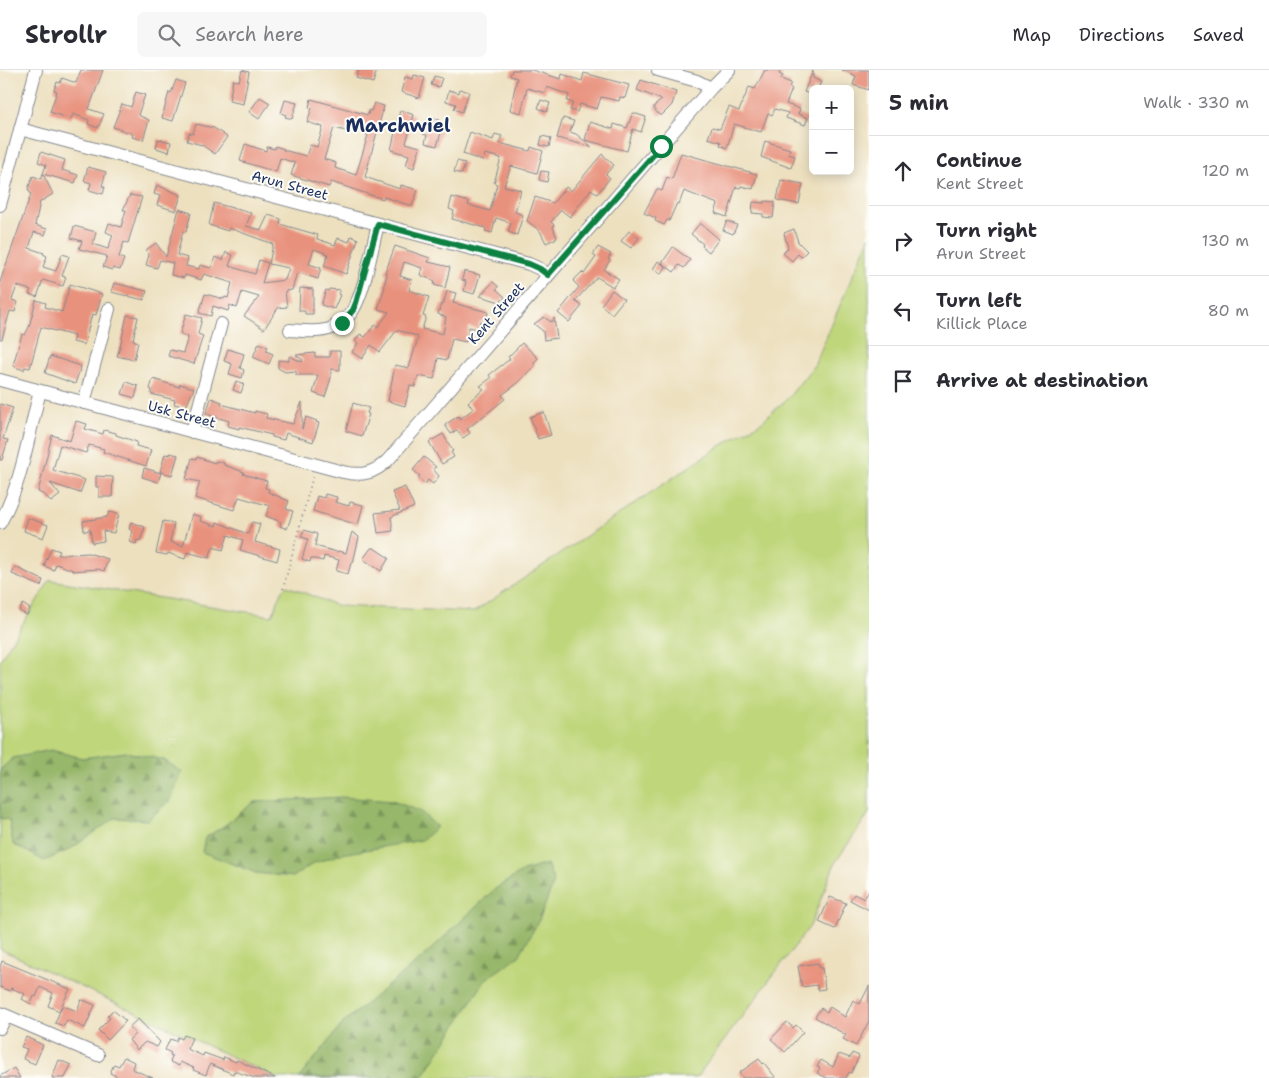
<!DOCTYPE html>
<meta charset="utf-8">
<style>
body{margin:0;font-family:"Shantell Sans",sans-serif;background:#f7f7f7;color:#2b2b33}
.controls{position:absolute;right:15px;top:15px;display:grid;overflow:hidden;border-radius:8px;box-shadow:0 2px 12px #0003}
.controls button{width:45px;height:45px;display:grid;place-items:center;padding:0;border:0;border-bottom:1px solid #e1e1e2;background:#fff;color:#2b2b33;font:25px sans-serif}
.stop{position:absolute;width:15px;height:15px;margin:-11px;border:4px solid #0b8043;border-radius:50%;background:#fff}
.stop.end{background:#0b8043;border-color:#fff;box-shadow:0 1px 5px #0008}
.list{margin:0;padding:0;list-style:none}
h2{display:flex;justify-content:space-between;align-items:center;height:65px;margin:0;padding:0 20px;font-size:21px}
h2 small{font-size:16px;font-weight:400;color:#7c7c81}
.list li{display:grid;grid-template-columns:32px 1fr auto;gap:15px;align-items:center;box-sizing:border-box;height:70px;padding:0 20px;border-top:1px solid #e1e1e2}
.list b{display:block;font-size:19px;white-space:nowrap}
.list p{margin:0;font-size:16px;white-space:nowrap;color:#7c7c81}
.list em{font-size:16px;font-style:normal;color:#7c7c81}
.icon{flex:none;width:28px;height:28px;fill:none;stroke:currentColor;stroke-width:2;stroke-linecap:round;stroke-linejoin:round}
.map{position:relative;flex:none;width:869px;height:1008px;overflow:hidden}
header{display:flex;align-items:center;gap:30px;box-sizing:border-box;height:70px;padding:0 25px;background:#fff;border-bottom:1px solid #e1e1e2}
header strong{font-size:24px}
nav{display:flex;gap:28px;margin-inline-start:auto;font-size:18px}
.search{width:350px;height:45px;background:#f7f7f7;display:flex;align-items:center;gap:12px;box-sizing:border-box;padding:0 18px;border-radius:8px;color:#7c7c81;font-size:19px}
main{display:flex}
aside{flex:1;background:#fff}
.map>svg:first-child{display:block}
.green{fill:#bfd67a;stroke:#6d826c}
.forest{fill:url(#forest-firs);stroke:#597364}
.building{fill:#e8927e;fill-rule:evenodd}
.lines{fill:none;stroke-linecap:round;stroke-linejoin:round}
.minor-casing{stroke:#84888e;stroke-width:14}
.path{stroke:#84888e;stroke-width:2;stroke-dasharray:1 4;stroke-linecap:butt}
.minor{stroke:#fff;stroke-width:12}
.route{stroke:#0b8043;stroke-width:6}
.labels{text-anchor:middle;stroke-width:4;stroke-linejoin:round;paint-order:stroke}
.street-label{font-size:14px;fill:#1b2f5e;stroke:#fdfcf7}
.district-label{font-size:19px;font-weight:bold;fill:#1b2f5e;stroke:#fdfcf7}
</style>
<header>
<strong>Strollr</strong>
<div class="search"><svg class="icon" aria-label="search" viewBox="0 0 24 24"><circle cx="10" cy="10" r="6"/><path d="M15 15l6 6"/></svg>Search here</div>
<nav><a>Map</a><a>Directions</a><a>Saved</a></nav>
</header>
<main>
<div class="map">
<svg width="869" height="1008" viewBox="0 0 869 1008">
<defs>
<pattern id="forest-firs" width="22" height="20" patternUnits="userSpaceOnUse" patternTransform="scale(1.25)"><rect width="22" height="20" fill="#97b76a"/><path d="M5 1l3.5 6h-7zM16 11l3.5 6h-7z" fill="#7a955a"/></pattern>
</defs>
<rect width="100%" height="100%" fill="#fdfcf7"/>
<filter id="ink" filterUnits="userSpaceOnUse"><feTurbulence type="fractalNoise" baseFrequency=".02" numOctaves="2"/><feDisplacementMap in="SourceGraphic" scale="10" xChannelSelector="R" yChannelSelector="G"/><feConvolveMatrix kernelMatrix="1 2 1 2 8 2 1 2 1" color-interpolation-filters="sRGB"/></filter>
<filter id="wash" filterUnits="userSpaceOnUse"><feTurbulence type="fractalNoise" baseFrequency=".0096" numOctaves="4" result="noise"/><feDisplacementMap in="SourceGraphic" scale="20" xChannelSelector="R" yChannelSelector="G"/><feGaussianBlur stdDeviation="1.12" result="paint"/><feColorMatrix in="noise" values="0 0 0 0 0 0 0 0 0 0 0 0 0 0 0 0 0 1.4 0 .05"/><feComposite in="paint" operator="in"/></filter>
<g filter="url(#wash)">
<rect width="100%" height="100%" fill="#ede0bf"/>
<path class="green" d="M869,167V743L835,793L810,856L696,1008H277L0,879V590L50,510L272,546L283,519L287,516L338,536L474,542L717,378L760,353L788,328L815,294Z"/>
<path class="forest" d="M51,680L82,688L126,682L164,690L182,702L171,729L148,750L115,748L69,780L44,791L13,774L9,750L0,748V700L13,688Z
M341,727L392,731L420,741L437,757L422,770L342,784L314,793L293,807L256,803L202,782L205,768L225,755L254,732Z
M547,794L554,812L539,850L519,886L486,909L422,1008H299L345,951L423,887L495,819L523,801Z"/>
<g id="blocks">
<path class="building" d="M81,0H103L89,39L104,44L98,58L88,54L89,50L73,44L71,49L50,42L57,21L54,20L57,12L60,13L62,8L76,13Z
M242,0L249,2L243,34L229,31L233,10L239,11Z
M359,0H377L373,13L356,8Z
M512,0H532L561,9L562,4L582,11L584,3L629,15L625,28L620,27L619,31L601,27L597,39L580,34L577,42L570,40L573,33L567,31L569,25L547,17L545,23L527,18L521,43L510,40L517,8L510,6Z
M765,0H781L779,4L783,6L781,9L791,13L789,17L792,19L786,34L800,39L798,44L808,48L805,55L786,48L788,43L775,39L772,45L768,43L761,62L734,54L727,78L720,75L721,72L708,68L712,57L720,59L729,37L739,41L749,17L755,19Z
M842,0H869V20L853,15L856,6Z
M813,1V8L821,12L818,19H813V25L804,22Z
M414,5L425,8L419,28L401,22L405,7L413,9Z
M434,6L442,8L439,17L431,15Z
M176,10L185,13L173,51L162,48L169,22L171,23Z
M641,10L676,22L672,35L662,45H659L654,39V36L662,30L637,20Z
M460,19L469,22L462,42L454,39L456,34L446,31L449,20L459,23Z
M136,22L145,25L138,45L149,50L143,70L132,67L133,64L113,57L122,34L131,37Z
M260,27L270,33L259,49L249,42Z
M311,29L368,45L369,40L371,41L374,33L384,36L365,107L400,119L401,115L418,120L412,136L384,127L383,129L331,112L329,117L291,105L295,93L280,88L276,102L240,91L245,74L266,81L267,77L275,79V76L284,79L283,80L306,86L310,75L317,77L323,57L307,52L312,38L309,37ZM349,52L364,56L362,63L368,65L356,105L335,98L336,93L324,89L334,58L346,61Z
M285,30L297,33L292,49L285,47L286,45L281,43Z
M541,30L550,33L547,42L538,38Z
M400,40L414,45L406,73L420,77L414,98L406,95L409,85L391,80Z
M633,43L646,47L641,62L633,59L627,81L585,70L590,52L613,59L614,54L627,58Z
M429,47L440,50L439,55L443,56L437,76L425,73L427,65L423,64Z
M563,48L574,51L570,62L576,64L592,77L557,68Z
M196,54L214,58L227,67L215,84L202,75L187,71L189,63L193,64Z
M470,62L493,70L495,64L502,66L499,73L530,81L531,77L543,81L537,103L511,96L504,116L521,120L515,142L523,145L517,165L508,162L511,153L496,148L492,163L485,161L486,158L452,149L454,141L449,139L452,127L469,132L468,135L490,141L497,114L494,113L501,88L485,84L483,91L463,84Z
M542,66L551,68L549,77L540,75Z
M158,69L171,72L169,82L156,78Z
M765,71L790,79L788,84L795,86L791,98L761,87Z
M41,82L65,90L62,100L78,105L75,113L43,104L53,124L40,132L35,155L47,159L45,165L34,162L29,178L44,183L43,184L47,186L43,197L56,201L62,184L69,186L62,206L66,207L63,216L43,210L37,227L29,224L31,220L17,216L12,230L18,232L15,242L10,241L2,269H0V212L31,124L28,119L33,106L41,109L46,95L38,92Z
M681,83L757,104L753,119L741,116L740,118L736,117L727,147L715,143L718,134L684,121L679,134L677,133L669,151L667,150L664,155L655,151L656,148L644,143L657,119L662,121L667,107L672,109Z
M602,84L614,95L606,104L610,108L597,124L591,119L570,147L561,140L551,152L554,155L553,157L557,168L546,173L540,161L527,151L535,127L553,133L566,117L571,121Z
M457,91L465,93L462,104L454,102Z
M88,97L106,102L102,116L105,117L103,124L89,120L91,113L84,111Z
M541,101L549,102L547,112L539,110Z
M781,110L803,114L799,134L777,130Z
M157,115L181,125L176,141L157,135L160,126L154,124Z
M130,125L142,127L128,173L124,172L119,187L124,189L120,200L113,198L112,200L103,197L107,186L79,179L82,171L71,168L74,156L96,162L93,174L108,179L113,165L106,162L109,153L121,157L126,140H123Z
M765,131L775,132L773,148L763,147V144L752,143L753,132L764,133Z
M214,133L251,143L246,156L261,160L268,145L281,149L280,154L318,165L317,169L335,175L338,168L349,172L351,166L358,169L346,204L324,196L328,184L314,179L309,194L321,198L318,209L297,202L292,220L285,221L287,237L278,238L264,259L244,246L259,227L242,222L237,238L230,235L228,241L213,236L211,246L199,243L205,224L224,229L225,227L228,228L232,213L204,204L201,210L185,205L184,208L171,205L173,193L160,190L157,198L146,195L149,185L146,180L156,173L166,187L179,139L191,143L186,162L183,161L177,185L188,188L186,196L199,199L200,195L211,198L215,187L223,190L226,182L233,185L229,196L255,204L259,190L268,193L262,213L285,210L289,198L269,194L273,174L229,158L228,161L209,155Z
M727,151L737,155L733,164L723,160Z
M700,153L719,169L709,182L702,176L703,174L691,164Z
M794,159L798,172L807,181L801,187L798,184L792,191L783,183L788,178L784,163Z
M629,161L639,168L631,178L621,171Z
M395,176L430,188L428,192L450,197L445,218L434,215L435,211L420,205L422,198L404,192L400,206L412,210L409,220L429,227L423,246L426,247L422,259L443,264L446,247L438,244L441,234L443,235L447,221L456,223L453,233L488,242L486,252L480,251L478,259L469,257L466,272L452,269L447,290L438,288L434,309L418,306L415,317L410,316L405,336L388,331L395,295L409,298L418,268L417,266L397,260L380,282L371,275L362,289L352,282L358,273L355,271L360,264L365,267L375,255L378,257L389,242L378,239L385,217L384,216L387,204L385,203Z
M598,177L611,184L608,189L610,190L604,200L619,209L613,217L597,207L575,231L582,236L569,252L558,243L579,217L573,211L582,202L584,204L596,187L593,185Z
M673,177L690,190L684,198L679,195L674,202L662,193Z
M658,191L666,197L661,204L653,199Z
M464,201L480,205L474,224L464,221L466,211L462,210Z
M493,212L499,217L496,219L505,227L500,232L480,226Z
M114,213L147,221L144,230L111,222Z
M70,214L102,224L96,245L92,244L84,275L73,272L74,266L41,257L30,298L25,297L24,300L15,297V295H13L22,264L25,265L29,257L36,230L46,233L45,237L62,242Z
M300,218L313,219V244H305V241H299Z
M329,219L340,220L338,224L340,225L334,239L321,235L326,220L328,221Z
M612,220L624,229L612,244L601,235Z
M186,244L202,248L198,264L203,266L194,294L168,286L170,280L183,283L188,267L180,264Z
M127,245L138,247L133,270L138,272L134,290L117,286L120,277Z
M544,247L551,252L554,248L557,268L544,270L543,261L534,254Z
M259,273L268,277L266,281L273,284L269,294L253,287Z
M522,273L538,288L534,293L535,295L518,313L502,325L505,329L467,359L470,363L463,368L457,360L451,364L445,355L458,346L460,349L473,339L468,332L484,319L480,316L491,308L489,305L510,289L508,287Z
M228,279L244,284L240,298L244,300L242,308L229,304L232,294L224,291Z
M330,281H340V300L331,299V308L325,327L313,323L318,305H296V301L285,302L278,298V290L289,291V286L302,292L303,290L296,285L315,283V287H330Z
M50,286L81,296L75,314L45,303Z
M153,309L179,317L180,314L194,318L186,337L174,334L175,330L151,324L152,320L150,319Z
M236,311L244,314L241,323L233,320Z
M126,312L138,316L135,328L122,324Z
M211,328L222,332L221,334L255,343V341L267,344L266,348L293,354L302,332V359L306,347L317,351L316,352L319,353L313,372L286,363L284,370L272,367V365L239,357V359L228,356L229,351L206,344Z
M353,333L369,338L367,343L369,344L362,366L346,361Z
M0,334L13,338L3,369L8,370L2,390H0Z
M544,342L551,365L538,369L530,347Z
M76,351L87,354L85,359L103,364L104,360L116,363V365L137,372L136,376L151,380L146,396L103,382L104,379L89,375L86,383L60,375L53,400L85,410L80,423L50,413L60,425L51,432L45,425L38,422L52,365L70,371Z
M443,364L453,381L451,382L454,387L442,394L429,372Z
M170,383L178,385L172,405L160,402L165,384L170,385Z
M197,387L215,393L216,391L224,393V395L244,402L243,404L267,411L265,418L269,419L268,422L289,431L286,439L293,441L287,459L280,456L281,452L266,446L270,436L239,427L234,440L195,428L200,412L186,409L192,388L196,389Z
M424,387L436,397L433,399L439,406L433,414L428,410L425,414L418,408L420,406L413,400Z
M144,398L161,403L158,412L142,407Z
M96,406L113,407L112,427H99V417H96Z
M405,417L414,437L391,447L393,461L378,463L375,443L400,440L392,422Z
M325,424L337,427L335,432L349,436L350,432L363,435L358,455L313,441L317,426L324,428Z
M109,442L119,444L114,463L103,461L104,471L92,473L90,459L84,462L83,451L107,447Z
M192,444L201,447L200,451L216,456L217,452L248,464L252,452L260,454L255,472L280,479L277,491L240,480L243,470L228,465L223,480L213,477L209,488L187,482L185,489L168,483L167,485L156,483L163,451L174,453L170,472L183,476Z
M28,448L48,455L43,468L24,461Z
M131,452L145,457L140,471L137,470L136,474L129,472L132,461L129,459Z
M304,460L317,464L315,476L337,482L338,481L346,483L352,462L359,467L353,493H351L348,504L336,501L339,490L324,486L323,491L311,488L310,492L302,489L308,469L301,467Z
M51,478L60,481L58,485L88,483L108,489L104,501L98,499L73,501V500L56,494L54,500L44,496Z
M371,478H374L389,488L381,501L363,489Z
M15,497L43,510L41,516L12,504Z
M23,534L30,539L27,545L19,541Z
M869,820V840L850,830L854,824L864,829Z
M830,827L846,833L835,859L819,852Z
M2,891L70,919L62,935L77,941L81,930H83L95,935L85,958L67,950L64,956L55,953L62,936L59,941L48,936L53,923L40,917L36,927L34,926L31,934L22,929L25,924L11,918L10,921L0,917V897Z
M818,893L819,898H822L825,919L818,920L817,915L802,917L798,896Z
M869,916V951L856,976L843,969L846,965L815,947L821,938L827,942L830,937L845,947L853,930L860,934Z
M113,940L126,951L108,970L98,960L110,948L107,946Z
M138,949L160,972L157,977L145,972L137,980L129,970L135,964L129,957Z
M787,952L793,958L796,955L803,962L785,982L771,969Z
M184,965L192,968L187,979L203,986L204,983L223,990L224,987L236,992L237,990L275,1008H255L234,1001L233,1004L210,994L206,1005L193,1000L194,998L180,992L179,996L170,992L172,986L170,985L171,983L165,980L170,969L176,971L178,967L182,969Z
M26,967L43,975L35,994L23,989L27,979L21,977Z
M852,983L859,986L851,1003L849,1002L846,1008H827L817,1003L820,998L817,997L821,990L833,997L839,984L850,988Z
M124,987L134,992L132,999L153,1008H120L110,1003L114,994L119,996Z
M759,989L763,994L764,993L776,1008H743L739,1003Z
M59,990L71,995L65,1008H52Z
M14,998L20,1008H0V1006Z"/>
</g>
</g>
<g filter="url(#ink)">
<use href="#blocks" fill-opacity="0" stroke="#84888e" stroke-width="1"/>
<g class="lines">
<g class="minor-casing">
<path id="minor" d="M658,0L697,11L711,18
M20,59L529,194L540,199L548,205
M0,135L36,0
M290,260C303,261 319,263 332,258C341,254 348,248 353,240C365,220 372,177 378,154
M0,310L343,402C361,406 374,404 388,390L711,18L729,0
M84,333L109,239
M192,362L221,254
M0,453C21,416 29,363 40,321
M0,943L98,985
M0,958L6,946"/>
</g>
<path class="path" d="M283,519L313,406"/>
<use href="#minor" class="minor"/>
</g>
</g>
<g class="lines" filter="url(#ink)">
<path class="route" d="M342,253L353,240L356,233L378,154L529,194L540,199L548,205L661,76"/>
</g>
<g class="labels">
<g class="street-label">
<text transform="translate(290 115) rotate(15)" y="5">Arun Street</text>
<text transform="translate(496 243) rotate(-49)" y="5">Kent Street</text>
<text transform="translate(182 344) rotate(15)" y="5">Usk Street</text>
</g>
<g class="district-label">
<text x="398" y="62">Marchwiel</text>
</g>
</g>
</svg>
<div class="controls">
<button>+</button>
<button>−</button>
</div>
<div class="stop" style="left:661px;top:76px"></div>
<div class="stop end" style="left:342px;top:253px"></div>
</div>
<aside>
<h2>5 min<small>Walk · 330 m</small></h2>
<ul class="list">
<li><svg class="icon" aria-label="ahead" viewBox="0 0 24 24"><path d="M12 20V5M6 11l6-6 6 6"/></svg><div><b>Continue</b><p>Kent Street</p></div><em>120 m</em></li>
<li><svg class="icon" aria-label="right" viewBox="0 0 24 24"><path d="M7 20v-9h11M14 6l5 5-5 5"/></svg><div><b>Turn right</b><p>Arun Street</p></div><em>130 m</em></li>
<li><svg class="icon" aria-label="left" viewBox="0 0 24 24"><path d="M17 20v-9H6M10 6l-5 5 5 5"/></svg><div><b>Turn left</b><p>Killick Place</p></div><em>80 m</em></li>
<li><svg class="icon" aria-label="arrive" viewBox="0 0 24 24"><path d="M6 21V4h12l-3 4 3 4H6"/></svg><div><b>Arrive at destination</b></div></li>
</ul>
</aside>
</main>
